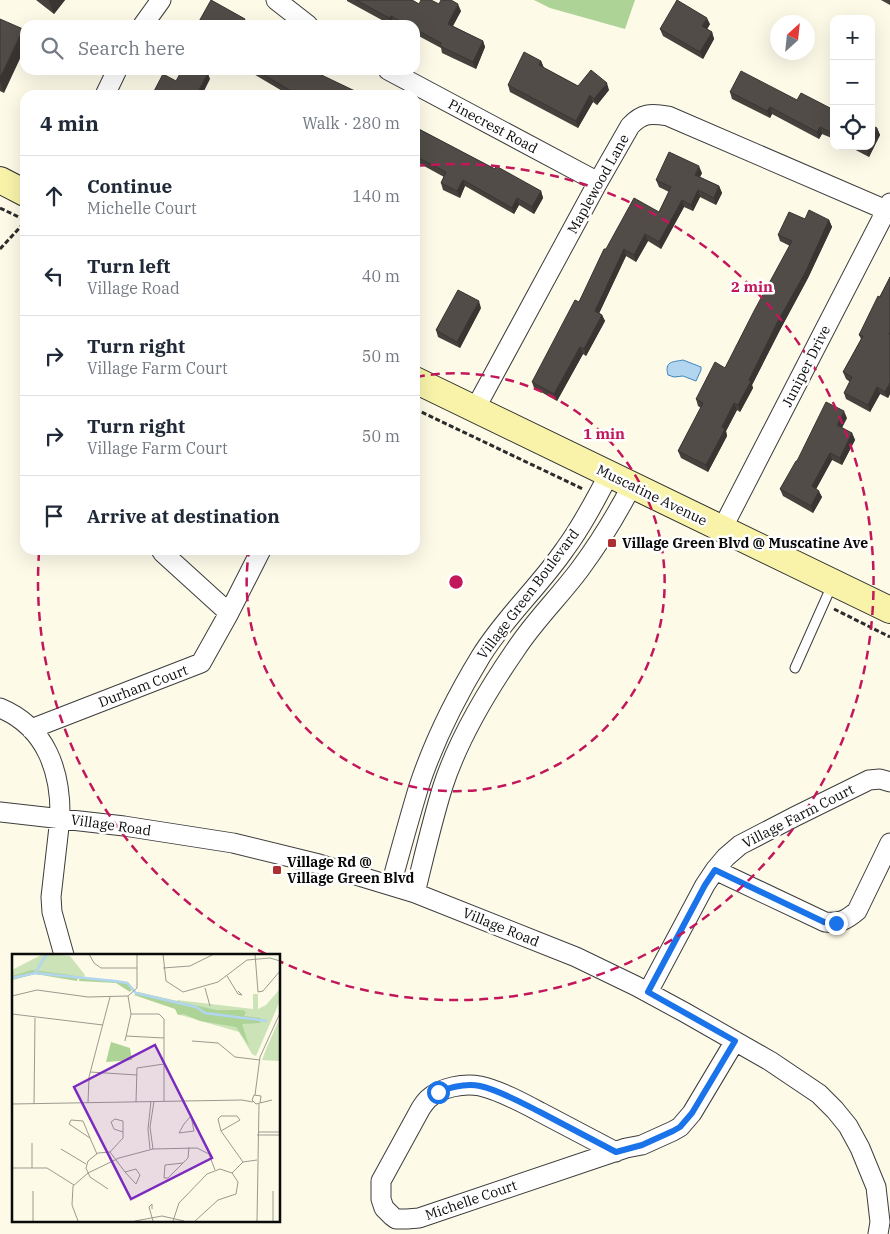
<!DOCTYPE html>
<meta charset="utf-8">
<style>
body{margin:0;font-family:"IBM Plex Serif",serif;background:#f2f2f3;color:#1f2937}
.controls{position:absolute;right:15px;top:15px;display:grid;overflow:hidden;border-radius:10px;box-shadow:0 5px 20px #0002}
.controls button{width:45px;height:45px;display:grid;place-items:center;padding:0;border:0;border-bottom:1px solid #e0e1e3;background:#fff;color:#1f2937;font:25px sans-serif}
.compass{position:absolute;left:770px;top:15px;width:45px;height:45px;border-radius:50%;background:#fff;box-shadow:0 5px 20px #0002;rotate:27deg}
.stop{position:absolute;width:15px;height:15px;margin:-11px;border:4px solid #1a73e8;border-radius:50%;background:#fff}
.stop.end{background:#1a73e8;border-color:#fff;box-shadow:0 1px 5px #0008}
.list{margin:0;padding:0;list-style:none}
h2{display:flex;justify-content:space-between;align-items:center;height:65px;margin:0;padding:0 20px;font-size:21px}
h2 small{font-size:16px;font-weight:400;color:#747a83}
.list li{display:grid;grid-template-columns:32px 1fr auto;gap:15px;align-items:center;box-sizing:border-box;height:80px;padding:0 20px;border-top:1px solid #e0e1e3}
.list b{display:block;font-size:19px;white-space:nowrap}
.list p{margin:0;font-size:16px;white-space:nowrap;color:#747a83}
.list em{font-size:16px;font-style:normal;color:#747a83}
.icon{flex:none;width:28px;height:28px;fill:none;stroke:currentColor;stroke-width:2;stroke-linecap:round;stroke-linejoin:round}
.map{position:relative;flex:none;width:890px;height:1234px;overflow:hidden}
.search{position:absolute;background:#fff;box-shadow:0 5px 20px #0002;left:20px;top:20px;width:400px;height:55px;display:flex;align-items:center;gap:12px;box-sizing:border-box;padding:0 18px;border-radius:15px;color:#747a83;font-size:19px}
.panel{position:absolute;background:#fff;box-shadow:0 5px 20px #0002;left:20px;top:90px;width:400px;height:465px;border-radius:15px}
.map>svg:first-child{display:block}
.forest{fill:#aed397}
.water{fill:#b2d5f0;stroke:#3f86c0}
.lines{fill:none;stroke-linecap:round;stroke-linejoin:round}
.lane-casing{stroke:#3d3d3d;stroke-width:11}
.street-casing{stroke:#3d3d3d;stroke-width:21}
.secondary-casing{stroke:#2c2c2c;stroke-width:28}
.path{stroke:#2c2c2c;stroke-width:3;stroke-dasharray:5 2.5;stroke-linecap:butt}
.lane{stroke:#fff;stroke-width:9}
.street{stroke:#fff;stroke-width:19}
.secondary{stroke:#f8f3a9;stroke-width:26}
.wall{fill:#46413d}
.shaded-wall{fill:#393532}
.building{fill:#514c47;stroke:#393532}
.route{stroke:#1a73e8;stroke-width:6}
.ring{fill:none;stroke:#c2185b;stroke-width:2.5;stroke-dasharray:9 6}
.poi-dot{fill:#ac302f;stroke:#fff;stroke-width:2}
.labels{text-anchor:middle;stroke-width:5;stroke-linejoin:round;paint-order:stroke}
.street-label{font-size:14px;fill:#0a0a0a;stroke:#fff}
.poi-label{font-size:14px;font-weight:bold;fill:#0a0a0a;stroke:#fff;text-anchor:start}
.inset-river{fill:none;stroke:#b2d5f0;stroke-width:2.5}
.inset-road{fill:none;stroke:#9c9a8f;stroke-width:1}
.view{fill:#7b2cbf;fill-opacity:0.15;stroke:#7b2cbf;stroke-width:2.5}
.inset-edge{fill:none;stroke:#0a0a0a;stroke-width:2.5}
.centre{fill:#c2185b;stroke:#fff;stroke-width:2.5}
.ring-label{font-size:15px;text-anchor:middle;font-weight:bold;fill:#c2185b;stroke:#fff;stroke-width:5;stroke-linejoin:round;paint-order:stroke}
</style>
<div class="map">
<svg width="890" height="1234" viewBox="0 0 890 1234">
<rect width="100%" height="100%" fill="#fdfae8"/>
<path class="forest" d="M534,0H635L625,29L550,8Z"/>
<path class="water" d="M683,360L701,367V370L696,381L683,376L674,377L668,375C664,361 673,362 683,360Z"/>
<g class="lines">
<g class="lane-casing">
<path id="lane" d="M795,668L832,585"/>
</g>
<g class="street-casing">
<path id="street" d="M276,0L308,25
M143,25L161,0
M388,70L598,182
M105,95L117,70
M475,409L598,182L630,126C642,113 651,113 668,116L886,210
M722,529L890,203
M161,550L163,553L229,613L261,550
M0,708C46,727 61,771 60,818L51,897L52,912L64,955
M31,729L201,663L229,613
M890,782L880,779L869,780L796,816L740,845L726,857L715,870L825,922C840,923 845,921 857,911L890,843
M0,812L124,826L233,843L319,864L415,893L576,957L636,986L684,1012L770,1061L819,1094L835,1110L848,1126L860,1148L876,1187L880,1222L878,1234
M391,885C400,852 409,819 419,786C434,741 456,697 481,656C505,617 539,587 565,549C582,526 596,499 609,474
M415,893C424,857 432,821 443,786C459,737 487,691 516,649C535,620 560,596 580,569C600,542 617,514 632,485
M648,992L705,885L715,870
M616,1152C591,1139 565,1125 540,1112C523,1103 499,1090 480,1086C464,1083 441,1087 428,1099C426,1101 423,1105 421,1108L381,1181V1199L384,1208L392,1216L396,1219H407L419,1218L626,1148L642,1145L673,1131L680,1127L692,1113L735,1041"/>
</g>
<g class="secondary-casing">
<path id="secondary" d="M0,180L25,193
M415,380L890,610"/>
</g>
<path class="path" d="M0,208L25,220
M0,249L25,222
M415,409L583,489
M834,609L890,637"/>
<use href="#lane" class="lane"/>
<use href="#street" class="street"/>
<use href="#secondary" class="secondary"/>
</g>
<path class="wall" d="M36,0H65L54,14Z
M347,0H412L419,4H439L461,11L453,26L483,41L485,47L476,69L442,53L441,48L415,34V25H398L393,23L391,25L347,1Z
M881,0H890V5Z
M0,19L4,93L0,91Z
M710,24L707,29L712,32L714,39L703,59L663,36L660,29Z
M541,61L544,68L578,86L609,90L597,105L593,102L578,128L510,92L508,85Z
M247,70H311L358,95H289Z
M730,92L797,100L834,110V139L822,134L819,139L772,114L770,118L732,99Z
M415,127L495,169L541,191L543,198L534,214L519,205L514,214L465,186L460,198L443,190L441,183L444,177L415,161Z
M877,128L880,135L869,157L848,146H871Z
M702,173L700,177L719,186L722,193L716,205L700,197L693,211L684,207L661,249L648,241L636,262L626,256L599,313L602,315L605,321L586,356L583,354L557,401L534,388L532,382L579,302L606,249L659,212L669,192L659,187L656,180Z
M805,219L829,220L832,227L808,278L780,330L752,385L753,388L740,412L737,410L726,431L727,436L708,472L681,458L678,451L701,408L698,406L696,399L725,368L790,246L780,241L778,235Z
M890,277V394L888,398L880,394L870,412L846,399L844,393L850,382L846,379L843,372L861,339L859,335Z
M481,308L460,348L438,337L436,330Z
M847,418L842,428L852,433L855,440L842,465L832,460L816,489L822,497L813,513L783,496L780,489L797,461Z"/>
<path class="shaded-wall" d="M50,0H65L54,14L49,1Z
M458,4L461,11L450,31L448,24Z
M391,16L393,23L392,25L389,18Z
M707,18L710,24L705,33L702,26Z
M245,19L247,25H243L242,23Z
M23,29L25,36V48L4,93L0,82V78Z
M712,32L714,39L703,59L700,52Z
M483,41L485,47L476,69L473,62Z
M541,61L544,68L539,65Z
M208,73L210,79L202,95H196Z
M607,83L609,90L597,105L594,99Z
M590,95L593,102L578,128L576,121Z
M770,107L772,114L770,118L767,111Z
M820,127L822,134L819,139L817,132Z
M877,128L880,135L869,157L867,150L869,146H871V141Z
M699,166L702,173L698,181L695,175Z
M463,180L465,186L460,198L457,191Z
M719,186L722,193L716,205L714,198Z
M698,190L700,197L693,211L691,205Z
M541,191L543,198L534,214L532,207Z
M517,198L519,205L514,214L512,208Z
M682,200L684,207L661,249L659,242Z
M829,220L832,227L808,278L780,330L752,385L753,388L740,412L738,405L749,380Z
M645,234L648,241L636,262L634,255Z
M624,249L626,256L597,318L595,311Z
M479,301L481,308L460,348L457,342Z
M602,315L605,321L586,356L584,349Z
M580,347L583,354L557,401L554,394Z
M890,383V394L888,398L885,392Z
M877,387L880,394L870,412L868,405Z
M734,403L737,410L726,431L727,436L708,472L706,465L722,427Z
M844,411L847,418L839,432L837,425Z
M852,433L855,440L842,465L840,458Z
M830,453L832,460L814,493L812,486Z
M819,491L822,497L813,513L811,506Z"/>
<path class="building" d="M211,0L245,19L242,23L245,25H197Z
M356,0H412L419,4L421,0H431L439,4L441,0H451L458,4L448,24L483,41L473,62L440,46L441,43L415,29V25H408L391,16L389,18Z
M677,0L707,18L702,26L712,32L700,52L660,29Z
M0,19L23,29L0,78Z
M524,52L541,61L539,65L578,86L591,70L607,83L594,99L590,95L576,121L508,85Z
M182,70H203L208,73L196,95H152L163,74L176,81Z
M256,70H311L357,92L355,95H300L291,91Z
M741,71L797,100L801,93L834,110V134L820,127L817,132L770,107L767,111L730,92Z
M871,125L877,128L871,141Z
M415,127L495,169L496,166L541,191L532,207L517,198L512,208L463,180L457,191L441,183L446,172L415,156Z
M859,146H869L867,150Z
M669,152L699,166L695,175L719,186L714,198L698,190L691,205L682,200L659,242L645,234L634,255L624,249L595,311L602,315L584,349L580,347L554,394L532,382L575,300L579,302L604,249H606L634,198L659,212L671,187L656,180Z
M809,210L829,220L806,271L777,323L749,380L751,381L738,405L734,403L722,427L725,429L706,465L678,451L703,403L696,399L715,362L725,368L754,311L792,241L778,235L789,212L805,219Z
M890,277V332L889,334L890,335V383L885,392L877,387L868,405L844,393L852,377L843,372L863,336L859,335L878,296L880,297Z
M458,290L479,301L457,342L436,330Z
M826,402L844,411L837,425L852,433L840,458L830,453L812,486L819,491L811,506L780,489L796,461H797Z"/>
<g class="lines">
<path class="route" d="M438,1092C451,1087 465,1083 480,1086C499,1090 522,1103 540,1112C565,1125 591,1139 616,1152L642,1145L673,1131L680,1127L692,1113L735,1041L648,992L705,885L715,870L824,922L836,923"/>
</g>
<g class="ring">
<path d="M416 377A209 209 0 1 1 249 551"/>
<path d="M266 954A418 418 0 0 1 39 553M416 166A418 418 0 1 1 279 961"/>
</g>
<g class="poi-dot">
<rect x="607" y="538" width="10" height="10" rx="2.5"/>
<rect x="272" y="865" width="10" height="10" rx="2.5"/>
</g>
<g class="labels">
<g class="street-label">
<text transform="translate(493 126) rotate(28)" y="5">Pinecrest Road</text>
<text transform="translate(598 184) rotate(-61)" y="5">Maplewood Lane</text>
<text transform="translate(806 366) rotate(-63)" y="5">Juniper Drive</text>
<text transform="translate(652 495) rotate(26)" y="5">Muscatine Avenue</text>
<text transform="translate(528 594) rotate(-53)" y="5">Village Green Boulevard</text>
<text transform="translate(143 686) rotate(-21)" y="5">Durham Court</text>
<text transform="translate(798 816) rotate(-27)" y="5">Village Farm Court</text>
<text transform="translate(111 825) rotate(8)" y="5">Village Road</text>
<text transform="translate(501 927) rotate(22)" y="5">Village Road</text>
<text transform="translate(471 1200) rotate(-19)" y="5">Michelle Court</text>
</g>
<g class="poi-label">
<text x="622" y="548">Village Green Blvd @ Muscatine Ave</text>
<text x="287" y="867">Village Rd @<tspan x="287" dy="16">Village Green Blvd</tspan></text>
</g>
</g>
<g transform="translate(12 954)">
<rect width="268" height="268" fill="#fdfae8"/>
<path d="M31,0L58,2L73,21L71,25L23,20L0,26V16ZM267,36V49L244,102L240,100L227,78L165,60V46L241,55V40H246V55L254,51ZM267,66V107L250,106L255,93Z" fill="#cbe3b6"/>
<path d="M20,16L59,21L66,23L65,27L23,20L0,26V22ZM68,23L116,28L121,34L118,38L104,29L67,27ZM126,38L204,56H230L234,58L232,62L249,64L248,69L230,70L237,92L224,73L188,67L172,60L166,61L163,55L122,41ZM99,88L118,94L120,106L94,108Z" fill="#aed397"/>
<path class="inset-river" d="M23,19L35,0M0,24L23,19L103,27L115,29L124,39L184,53L193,59L255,67"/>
<path class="inset-road" d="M77,0L82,9L89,14H125M151,0L154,27L171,38L206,28L235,6L258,4L268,7M243,0L246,38L251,37L268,17M151,14L178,12L202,0M215,22L226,40L230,41L226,37M193,34L198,52M0,42L25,36L76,43L116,42L125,34V0M0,60L91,71M119,60H147L152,65V147M114,82L152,84M113,87L119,60L116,42M180,87L206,89L223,103L248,106M78,118L125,121M243,141L248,103L268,59M124,148L125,114L152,110M76,149L77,123L98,43M248,149L249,142L242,141L240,146L244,150L260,146M0,150L230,146L241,148M22,150L23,64M179,162L182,177L167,179L172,170ZM209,162H225L228,166L209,177L206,165ZM103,165L111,167V178L102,175L99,168ZM59,166L71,167L78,184L57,170ZM209,177L231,208M246,178H268M245,181H268M78,184L85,200M20,189V214M49,195L74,210M138,195L136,175L139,147M141,195L138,173L142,147M98,198L111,184V178M171,209L153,211L152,224H156L176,204L177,193M0,214H35L62,231M124,215L128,221L124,230L113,218ZM220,219L231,208L245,206M96,235L78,223L74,214L76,207L86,199L98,198L113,218M21,237V267M140,255V250L137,253L141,267M66,267L60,251L61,232L76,219L107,204L141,195L185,194L197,200L203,216M123,267L150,262L172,267M161,267L167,249L195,220L208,215L220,219L226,228L224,240L206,246L183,267M245,267L247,150M261,267V237"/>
<path class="view" d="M143,91L200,204L119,245L62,133Z"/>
<rect width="268" height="268" class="inset-edge"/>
</g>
<circle cx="456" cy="582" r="8" class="centre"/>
<g class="ring-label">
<text x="752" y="292">2 min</text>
<text x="604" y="439">1 min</text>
</g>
</svg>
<div class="controls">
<button>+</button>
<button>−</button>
<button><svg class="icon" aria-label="locate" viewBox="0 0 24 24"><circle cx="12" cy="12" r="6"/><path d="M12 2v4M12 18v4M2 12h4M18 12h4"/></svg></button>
</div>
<svg class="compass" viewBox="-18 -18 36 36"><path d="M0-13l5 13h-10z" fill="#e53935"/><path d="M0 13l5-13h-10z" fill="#747a83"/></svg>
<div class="stop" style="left:438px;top:1092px"></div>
<div class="stop end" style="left:836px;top:923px"></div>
<div class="search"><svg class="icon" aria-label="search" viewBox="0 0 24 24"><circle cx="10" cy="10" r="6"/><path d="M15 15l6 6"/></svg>Search here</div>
<section class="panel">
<h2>4 min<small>Walk · 280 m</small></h2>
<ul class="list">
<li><svg class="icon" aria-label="ahead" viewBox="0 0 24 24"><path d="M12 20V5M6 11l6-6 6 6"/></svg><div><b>Continue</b><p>Michelle Court</p></div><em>140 m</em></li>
<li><svg class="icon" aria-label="left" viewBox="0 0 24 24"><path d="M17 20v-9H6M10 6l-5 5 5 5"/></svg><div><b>Turn left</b><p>Village Road</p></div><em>40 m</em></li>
<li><svg class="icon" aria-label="right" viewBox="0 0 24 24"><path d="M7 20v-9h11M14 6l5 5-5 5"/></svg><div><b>Turn right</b><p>Village Farm Court</p></div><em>50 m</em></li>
<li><svg class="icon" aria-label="right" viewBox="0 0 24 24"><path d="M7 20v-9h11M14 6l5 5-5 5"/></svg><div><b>Turn right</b><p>Village Farm Court</p></div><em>50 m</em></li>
<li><svg class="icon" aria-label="arrive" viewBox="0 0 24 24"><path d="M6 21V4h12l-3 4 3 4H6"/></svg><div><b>Arrive at destination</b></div></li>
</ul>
</section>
</div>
